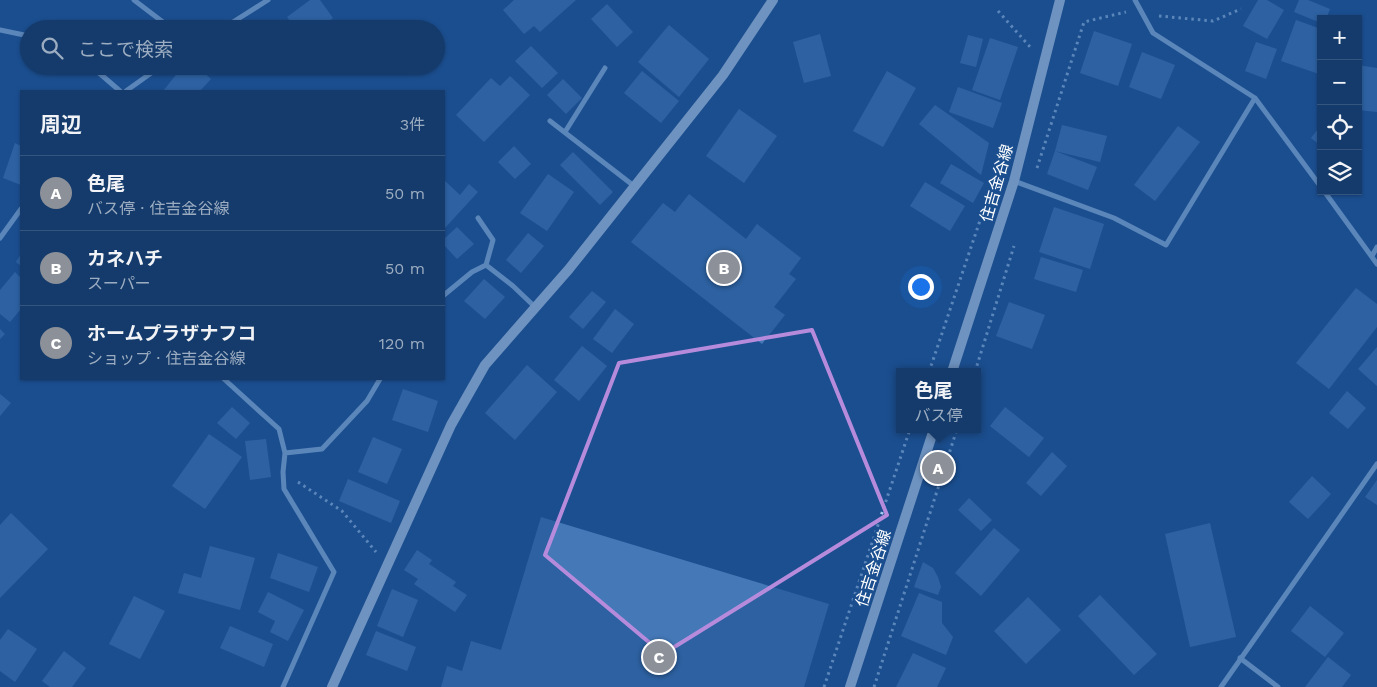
<!DOCTYPE html>
<html lang="ja">
<meta charset="utf-8">
<style>
body{margin:0;font-family:"Work Sans","Noto Sans JP",sans-serif;background:#214673;color:#f1f3f6}
.controls{position:absolute;right:15px;top:15px;display:grid;overflow:hidden;border-radius:0px;box-shadow:0 1px 4px #0004}
.controls button{width:45px;height:45px;display:grid;place-items:center;padding:0;border:0;border-bottom:1px solid #33557e;background:#143b6b;color:#f1f3f6;font:25px sans-serif}
.you{position:absolute;left:920px;top:286px;width:18px;height:18px;margin:-12px;border:4px solid #fff;border-radius:50%;background:#1a73e8;box-shadow:0 0 0 8px #1a73e833}
.badge{display:grid;place-items:center;width:32px;height:32px;border-radius:50%;background:#8c9099;color:#fff;font-size:16px;font-weight:700}
.pin{position:absolute;translate:-50% -50%;border:2px solid #fff;box-shadow:0 1px 5px #0006}
.popup{position:absolute;left:896px;top:368px;width:85px;height:65px;box-sizing:border-box;display:grid;place-content:center;border-radius:0px;background:#143b6b;filter:drop-shadow(0 1px 4px #0005);font-size:16px;white-space:nowrap;color:#9dadc1}
.popup b{font-size:19px;color:#f1f3f6}
.popup::after{content:'';position:absolute;left:50%;top:100%;margin-left:-10px;border:10px solid transparent;border-top-color:#143b6b}
.list{margin:0;padding:0;list-style:none}
h2{display:flex;justify-content:space-between;align-items:center;height:65px;margin:0;padding:0 20px;font-size:21px}
h2 small{font-size:16px;font-weight:400;color:#9dadc1}
.list li{display:grid;grid-template-columns:32px 1fr auto;gap:15px;align-items:center;box-sizing:border-box;height:75px;padding:0 20px;border-top:1px solid #33557e}
.list b{display:block;font-size:19px;white-space:nowrap}
.list p{margin:0;font-size:16px;white-space:nowrap;color:#9dadc1}
.list em{font-size:16px;font-style:normal;color:#9dadc1}
.icon{flex:none;width:28px;height:28px;fill:none;stroke:currentColor;stroke-width:2;stroke-linecap:round;stroke-linejoin:round}
.map{position:relative;flex:none;width:1377px;height:687px;overflow:hidden}
.search{position:absolute;background:#143b6b;box-shadow:0 1px 4px #0004;left:20px;top:20px;width:425px;height:55px;display:flex;align-items:center;gap:12px;box-sizing:border-box;padding:0 18px;border-radius:28px;color:#9dadc1;font-size:19px}
.panel{position:absolute;background:#143b6b;box-shadow:0 1px 4px #0004;left:20px;top:90px;width:425px;height:290px;border-radius:0px}
.map>svg:first-child{display:block}
.building{fill:#4478b7}
.lines{fill:none;stroke-linecap:round;stroke-linejoin:round}
.path{stroke:#a9c9ee;stroke-width:3;stroke-dasharray:2.5 4;stroke-linecap:butt}
.street{stroke:#a9c9ee;stroke-width:5}
.secondary{stroke:#d6e6fa;stroke-width:10}
.marked{fill:none;stroke:#b68bdc;stroke-width:4;stroke-linejoin:round}
.labels{text-anchor:middle;stroke-width:4.5;stroke-linejoin:round;paint-order:stroke}
.street-label{font-size:16px;fill:#fff;stroke:#1b4f8f}
</style>
<div class="map">
<svg width="1377" height="687" viewBox="0 0 1377 687">
<rect width="100%" height="100%" fill="#1b4f8f"/>
<path class="building" d="M310,0H320L333,18L319,29H296L287,17Z
M514,0H576L540,32L534,26L524,34L503,10Z
M1258,0H1267L1284,10L1267,39L1243,26Z
M1299,0H1308L1330,9L1326,19H1321V23L1294,12Z
M607,4L633,32L617,47L591,19Z
M1296,20L1321,29L1319,74L1281,61Z
M669,25L709,59L679,97L638,62Z
M1094,31L1132,44L1118,86L1080,73Z
M820,34L831,76L804,83L793,42Z
M968,35L983,39L976,67L960,63Z
M990,38L1018,47L1000,100L972,90Z
M1256,42L1277,49L1266,79L1245,71Z
M531,46L558,73L542,88L515,61Z
M1142,52L1175,65L1161,99L1129,87Z
M1358,65L1377,68V112L1358,110Z
M183,66H197L211,79L200,91H163Z
M642,71L679,101L661,123L624,93Z
M887,71L916,88L883,147L853,131Z
M510,76L530,95L484,142L456,115L491,78L500,86Z
M563,79L582,98L566,114L547,95Z
M958,87L1002,103L993,128L949,112Z
M935,105L989,143L981,175L919,124Z
M739,109L777,136L744,183L706,156Z
M1062,125L1107,136L1100,162L1055,151Z
M1321,125V146L1311,138Z
M1178,126L1200,142L1155,201L1134,185Z
M15,143L21,146V185L3,178Z
M514,146L531,164L515,179L498,162Z
M1055,151L1097,167L1088,190L1047,174Z
M573,152L613,192L600,205L560,165Z
M951,164L984,183L973,203L940,183Z
M548,174L574,192L547,231L520,213Z
M444,180L460,195L469,184L478,192L444,229Z
M925,182L965,206L950,231L910,206Z
M689,194L746,239L757,224L801,258L789,274L796,279L774,307L785,315L762,344L631,242L663,203L675,212Z
M1054,207L1104,224L1090,269L1039,252Z
M457,227L474,244L457,259L444,245V239Z
M528,233L544,246L521,273L506,260Z
M21,254V266L16,262Z
M1041,257L1083,270L1076,292L1034,279Z
M15,272L21,278V309L10,322L0,314V290Z
M484,279L505,297L485,319L464,301Z
M1356,288L1377,304V327L1329,389L1296,363Z
M592,291L606,302L583,329L569,317Z
M1009,302L1045,315L1032,349L996,336Z
M615,309L634,324L612,353L593,339Z
M0,329L5,334L0,339Z
M582,346L607,366L579,401L554,380Z
M1377,347V386L1358,369Z
M527,365L557,392L515,440L485,413Z
M403,389L438,401L428,432L392,420Z
M1347,391L1366,408L1348,429L1329,413Z
M0,394L11,403L0,416Z
M232,407L250,423L236,439L217,423Z
M1005,407L1044,438L1029,457L990,426Z
M209,434L242,457L205,509L172,486Z
M373,437L402,449L387,484L358,472Z
M266,439L271,477L250,480L245,441Z
M1052,452L1067,466L1041,496L1026,483Z
M1312,476L1331,494L1308,519L1289,502Z
M348,479L400,501L391,523L339,501Z
M1377,480V505L1365,497Z
M969,498L992,520L981,531L958,510Z
M11,513L48,549L0,598V525Z
M541,517L829,604L804,687H441L447,666L462,671L471,641L501,650Z
M1210,523L1236,637L1190,647L1165,534Z
M994,528L1020,550L981,596L955,573Z
M210,546L255,558L240,610L178,593L184,573L201,578Z
M417,550L432,560L429,564L456,582L453,586L467,595L455,612L414,584L418,579L404,570Z
M278,553L318,567L309,592L270,578Z
M923,562L933,568L938,577L941,587L938,595L914,587Z
M392,589L418,600L403,637L377,626Z
M268,592L304,610L288,641L270,632L275,621L258,612Z
M919,593L942,602V623L953,637L946,655L901,636Z
M1100,595L1157,654L1134,675L1078,616Z
M134,596L165,611L140,659L109,644Z
M1028,597L1061,630L1026,664L994,631Z
M1310,606L1344,633L1325,657L1291,631Z
M230,626L273,644L264,667L220,648Z
M8,629L37,649L15,682L0,671V640Z
M376,631L416,647L407,671L366,655Z
M64,651L86,668L72,687H50L42,681Z
M913,653L946,668L937,687H896Z
M1328,657L1351,675L1342,687H1305Z"/>
<g class="lines">
<path class="path" d="M998,11L1031,48
M1159,16L1213,21L1241,9
M1037,168L1084,22L1126,12
M929,372L997,170
M975,372L1014,246
M298,482L342,511L376,552
M824,687L910,429
M874,687L957,429"/>
<path class="street" d="M134,0L172,29
M1135,0L1153,33L1255,98L1321,187
M222,29L268,0
M0,30L29,36
M91,66L120,91
M126,91L161,66
M550,121L634,186
M565,132L605,68
M1014,181L1114,218L1166,245L1255,98
M1324,191L1377,264
M478,218L493,240L486,265
M0,238L21,209
M1372,256L1377,247
M444,295L472,272L486,265L513,286L535,307
M224,379L279,429L285,453L283,472L284,489L334,572L283,687
M285,453L322,449L367,401L380,379
M1240,658L1278,687
M1221,687L1377,464"/>
<path class="secondary" d="M952,372L1014,181L1060,0
M332,687L451,425L485,365L569,269L723,75L773,0
M850,687L934,429"/>
</g>
<path d="M0 0H1377V687H0ZM812,330L887,515L663,654L545,555L619,363Z" fill="#1b4f8f" fill-opacity=".55" fill-rule="evenodd"/>
<path class="marked" d="M812,330L887,515L663,654L545,555L619,363Z"/>
<g class="labels">
<g class="street-label">
<text transform="translate(996 183) rotate(-74)" y="6">住吉金谷線</text>
<text transform="translate(873 568) rotate(-72)" y="6">住吉金谷線</text>
</g>
</g>
</svg>
<div class="controls">
<button>+</button>
<button>−</button>
<button><svg class="icon" aria-label="locate" viewBox="0 0 24 24"><circle cx="12" cy="12" r="6"/><path d="M12 2v4M12 18v4M2 12h4M18 12h4"/></svg></button>
<button><svg class="icon" aria-label="layers" viewBox="0 0 24 24"><path d="M12 4l9 5-9 5-9-5zM3 14l9 5 9-5"/></svg></button>
</div>
<div class="you"></div>
<div class="pin badge" style="left:938px;top:468px">A</div>
<div class="popup"><b>色尾</b>バス停</div>
<div class="pin badge" style="left:724px;top:268px">B</div>
<div class="pin badge" style="left:659px;top:657px">C</div>
<div class="search"><svg class="icon" aria-label="search" viewBox="0 0 24 24"><circle cx="10" cy="10" r="6"/><path d="M15 15l6 6"/></svg>ここで検索</div>
<section class="panel">
<h2>周辺<small>3件</small></h2>
<ul class="list">
<li><span class="badge">A</span><div><b>色尾</b><p>バス停 · 住吉金谷線</p></div><em>50 m</em></li>
<li><span class="badge">B</span><div><b>カネハチ</b><p>スーパー</p></div><em>50 m</em></li>
<li><span class="badge">C</span><div><b>ホームプラザナフコ</b><p>ショップ · 住吉金谷線</p></div><em>120 m</em></li>
</ul>
</section>
</div>
